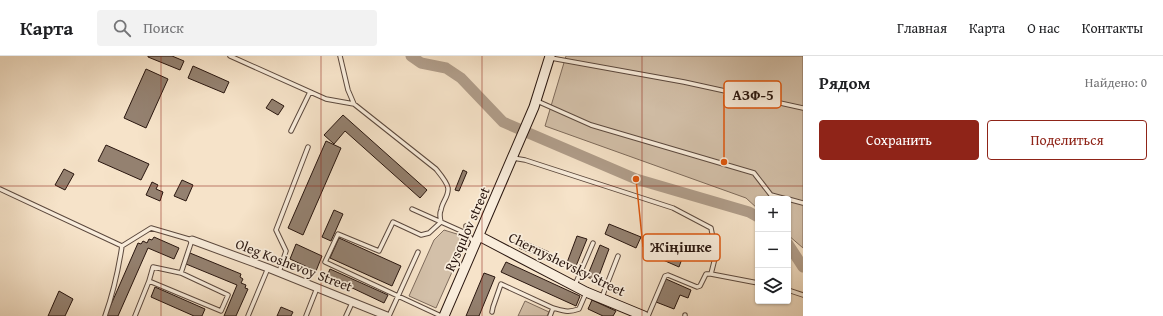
<!DOCTYPE html>
<html lang="ru">
<meta charset="utf-8">
<style>
body{margin:0;font-family:"Gentium Book Plus",serif;background:#f2f2f2;color:#202124}
.controls{position:absolute;right:12px;bottom:12px;display:grid;overflow:hidden;border-radius:4px;box-shadow:0 1px 3px #0004}
.controls button{width:36px;height:36px;display:grid;place-items:center;padding:0;border:0;border-bottom:1px solid #e0e0e0;background:#fff;color:#202124;font:20px sans-serif}
.list{margin:0;padding:0;list-style:none}
h2{display:flex;justify-content:space-between;align-items:center;height:52px;margin:0;padding:0 16px;font-size:17px}
h2 small{font-size:13px;font-weight:400;color:#757577}
.actions{display:flex;gap:8px;padding:12px 16px}
.actions a{flex:1;padding:9px 0;border:1px solid #8f2418;border-radius:4px;text-align:center;font-size:14px;color:#8f2418}
.actions .main{background:#8f2418;color:#fff}
.icon{flex:none;width:22px;height:22px;fill:none;stroke:currentColor;stroke-width:2;stroke-linecap:round;stroke-linejoin:round}
.map{position:relative;flex:none;width:803px;height:260px;overflow:hidden}
header{display:flex;align-items:center;gap:24px;box-sizing:border-box;height:56px;padding:0 20px;background:#fff;border-bottom:1px solid #e0e0e0}
header strong{font-size:19px}
nav{display:flex;gap:22px;margin-inline-start:auto;font-size:14px}
.search{width:280px;height:36px;background:#f2f2f2;display:flex;align-items:center;gap:10px;box-sizing:border-box;padding:0 14px;border-radius:4px;color:#757577;font-size:15px}
main{display:flex}
aside{flex:1;background:#fff}
.map>svg:first-child{display:block}
.green{fill:#d3c0a9;stroke:#7e6b5c}
.lines{fill:none;stroke-linecap:round;stroke-linejoin:round}
.river{stroke:#b09d8a;stroke-width:11}
.building{fill:#948170;stroke:#29160f}
.lane-casing{stroke:#5c493e;stroke-width:5.5}
.street-casing{stroke:#5c493e;stroke-width:9}
.secondary-casing{stroke:#29160f;stroke-width:11}
.lane{stroke:#f9eddc;stroke-width:3.5}
.street{stroke:#f9eddc;stroke-width:7}
.secondary{stroke:#f9eddc;stroke-width:9}
.grid{fill:none;stroke:#8f2418;stroke-width:1;stroke-opacity:0.55}
.labels{text-anchor:middle;stroke-width:3.5;stroke-linejoin:round;paint-order:stroke}
.street-label{font-size:14px;fill:#29160f;stroke:#f9eddc}
.leader{fill:none;stroke:#de560c;stroke-width:1.5}
.callout-dot{fill:#de560c;stroke:#f9eddc;stroke-width:1.5}
.callout{fill:#f9eddc;stroke:#de560c;stroke-width:1.5}
.callout-label{font-size:15px;text-anchor:middle;font-weight:bold;fill:#29160f}
</style>
<header>
<strong>Карта</strong>
<div class="search"><svg class="icon" aria-label="search" viewBox="0 0 24 24"><circle cx="10" cy="10" r="6"/><path d="M15 15l6 6"/></svg>Поиск</div>
<nav><a>Главная</a><a>Карта</a><a>О нас</a><a>Контакты</a></nav>
</header>
<main>
<div class="map">
<svg width="803" height="260" viewBox="0 0 803 260">
<rect width="100%" height="100%" fill="#f6e3c9"/>
<filter id="stains"><feTurbulence type="fractalNoise" baseFrequency=".005" numOctaves="4"/><feColorMatrix values="0 0 0 0 .2 0 0 0 0 .09 0 0 0 0 .02 0 0 0 .5 -.17"/></filter>
<radialGradient id="worn" r=".72"><stop offset=".6" stop-color="#630" stop-opacity="0"/><stop offset="1" stop-color="#630" stop-opacity=".3"/></radialGradient>
<path class="green" d="M566,0H803V192L788,179V143H758V153L746,142L545,70Z
M444,174L460,179L464,189L436,252L409,240L434,184Z
M525,245L549,256L547,260H518Z"/>
<g class="lines">
<path class="river" d="M411,0L421,7L446,12L461,22L503,66L636,123L749,156L758,161
M788,188L803,211"/>
</g>
<path class="building" d="M148,0H172L184,5L180,14L148,1Z
M193,10L229,26L224,37L188,22Z
M146,13L168,23L146,72L124,62Z
M272,43L284,50L278,59L266,52Z
M343,59L427,134L420,142L345,75L334,88L324,79Z
M326,85L341,92L303,179L288,172Z
M106,89L149,108L141,124L98,105Z
M64,113L74,118L65,134L55,129Z
M463,114L467,116L459,135L455,134Z
M182,124L193,129L186,145L174,140Z
M152,126L158,129L156,133L163,136L160,145L146,139Z
M334,154L343,158L331,185L322,181Z
M609,168L641,181L636,192L605,178Z
M577,180L587,183L574,215L565,212Z
M154,181L179,192L174,203L148,192L118,260H106L138,187L141,188L143,185L147,187L149,183L152,184Z
M339,182L401,210L392,230L330,202Z
M522,184L549,196L545,203L519,192Z
M652,187L683,200L679,211L647,197Z
M296,188L322,200L316,215L290,203Z
M600,189L609,193L597,225L587,221Z
M190,197L241,218L240,221L243,223L241,227L246,229L245,232L248,233L236,260H224L237,229L186,208Z
M506,206L580,240L576,250L501,216Z
M330,213L388,239L384,247L327,220Z
M484,217L495,221L479,260H466Z
M666,223L691,234L688,242L680,239L674,253L656,246Z
M155,231L205,253L202,260H194L151,241Z
M59,235L73,243L65,260H48Z
M592,244L616,255L613,260H603L588,253Z
M281,251L293,256L291,260H277Z"/>
<g class="lines">
<g class="lane-casing">
<path id="lane" d="M230,0L326,43L354,48L436,113C440,118 447,126 448,132C449,140 442,146 441,154C439,158 440,162 441,166L429,177L421,179L393,166L379,195L338,178L325,206L441,260
M340,0L348,34L354,48
M551,2L684,26L803,52
M537,45L591,69L754,117L771,139L786,143
M291,75L310,36
M513,102L525,104L673,152L711,172L716,198L711,218L758,227
M0,133L122,190L151,172L192,184L181,217L228,239L221,255L149,225L153,211L181,217
M788,143L803,147
M412,153L468,178
M466,170L468,178L474,187
M279,216L286,195L276,174L308,91
M575,229L593,187
M788,234L803,239
M602,241L618,200
M553,252C564,255 568,257 579,253L586,237
M492,256L493,251L501,228L553,252L550,260
M105,260C114,235 118,216 122,190
M135,260L149,225
M248,260L268,212
M306,260L317,232
M346,260L352,247
M389,260L418,196
M648,260L665,220L668,219L697,231L700,230L706,218H711
M685,260V259"/>
</g>
<g class="street-casing">
<path id="street" d="M192,184L268,212L387,260"/>
</g>
<g class="secondary-casing">
<path id="secondary" d="M479,180L586,236L644,260
M444,260L534,51L550,0"/>
</g>
<use href="#lane" class="lane"/>
<use href="#street" class="street"/>
<use href="#secondary" class="secondary"/>
</g>
<path class="grid" d="M161,0V260M321,0V260M482,0V260M642,0V260M0,130H803"/>
<g class="labels">
<g class="street-label">
<text transform="translate(467 173) rotate(-66)" y="5">Rysqulov street</text>
<text transform="translate(567 208) rotate(26)" y="5">Chernyshevsky Street</text>
<text transform="translate(294 209) rotate(21)" y="5">Oleg Koshevoy Street</text>
</g>
</g>
<path class="leader" d="M724 106L724 39M636 123L643 191"/>
<g class="callout-dot">
<circle cx="724" cy="106" r="4"/>
<circle cx="636" cy="123" r="4"/>
</g>
<g class="callout">
<rect x="724" y="25" width="57" height="27" rx="4"/>
<rect x="643" y="178" width="77" height="27" rx="4"/>
</g>
<g class="callout-label">
<text x="753" y="44">АЗФ-5</text>
<text x="681" y="196">Жіңішке</text>
</g>
<rect width="100%" height="100%" filter="url(#stains)"/>
<rect width="100%" height="100%" fill="url(#worn)"/>
</svg>
<div class="controls">
<button>+</button>
<button>−</button>
<button><svg class="icon" aria-label="layers" viewBox="0 0 24 24"><path d="M12 4l9 5-9 5-9-5zM3 14l9 5 9-5"/></svg></button>
</div>
</div>
<aside>
<h2>Рядом<small>Найдено: 0</small></h2>
<ul class="list">
</ul>
<div class="actions"><a class="main">Сохранить</a><a>Поделиться</a></div>
</aside>
</main>
